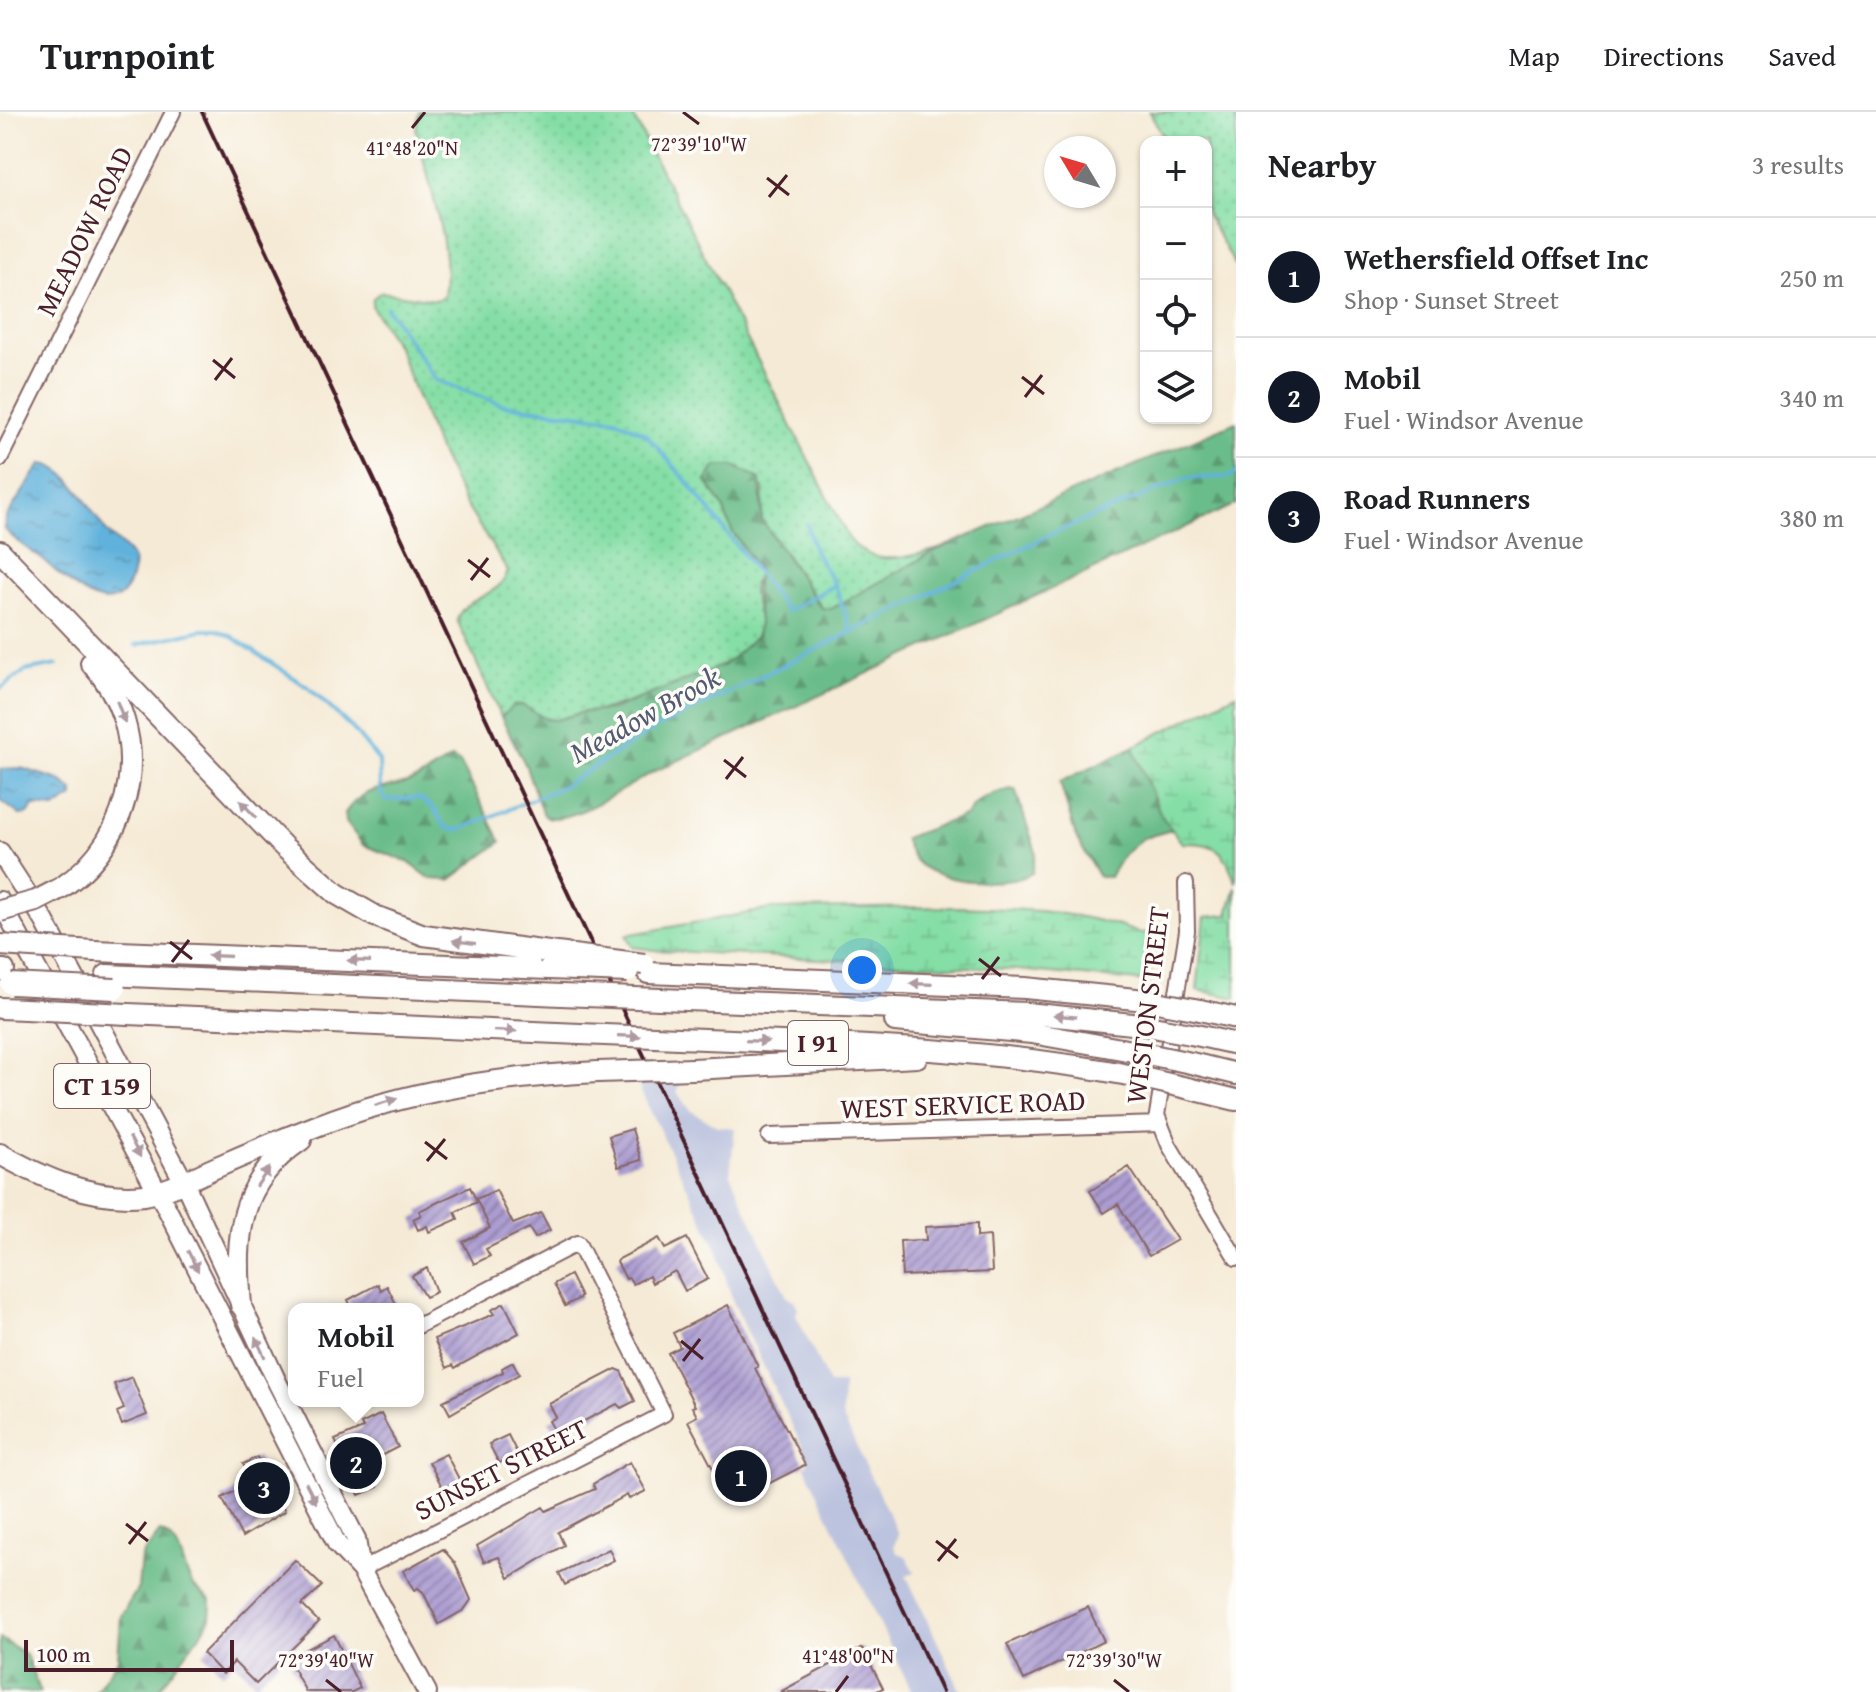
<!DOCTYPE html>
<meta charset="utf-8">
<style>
body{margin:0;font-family:"Gentium Book Plus",serif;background:#f6f6f6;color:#202124}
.controls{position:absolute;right:24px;top:24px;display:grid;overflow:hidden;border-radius:16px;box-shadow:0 2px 6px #0004}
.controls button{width:72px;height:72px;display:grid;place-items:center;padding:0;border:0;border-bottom:2px solid #e0e0e0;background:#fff;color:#202124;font:40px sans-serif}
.compass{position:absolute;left:1044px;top:24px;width:72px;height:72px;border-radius:50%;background:#fff;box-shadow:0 2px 6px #0004;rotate:308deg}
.scale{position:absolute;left:24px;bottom:20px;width:210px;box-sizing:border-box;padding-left:8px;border:4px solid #4a1f2b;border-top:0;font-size:22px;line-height:28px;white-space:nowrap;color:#4a1f2b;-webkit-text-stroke:6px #fdfcf7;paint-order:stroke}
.you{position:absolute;left:862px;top:858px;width:28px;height:28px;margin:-20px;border:6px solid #fff;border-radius:50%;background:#1a73e8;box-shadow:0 0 0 12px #1a73e833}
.badge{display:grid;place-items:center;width:52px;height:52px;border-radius:50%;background:#111827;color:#fff;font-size:26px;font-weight:700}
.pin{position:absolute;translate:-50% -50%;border:4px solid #fff;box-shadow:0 2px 8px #0006}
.popup{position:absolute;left:288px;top:1191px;width:136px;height:104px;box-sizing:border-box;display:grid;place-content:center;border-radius:16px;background:#fff;filter:drop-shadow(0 2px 6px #0005);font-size:26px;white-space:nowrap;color:#757577}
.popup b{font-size:30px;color:#202124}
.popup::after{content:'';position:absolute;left:50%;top:100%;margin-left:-16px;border:16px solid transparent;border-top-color:#fff}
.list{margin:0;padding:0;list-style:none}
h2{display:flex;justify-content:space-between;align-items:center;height:104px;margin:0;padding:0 32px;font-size:34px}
h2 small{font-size:26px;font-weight:400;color:#757577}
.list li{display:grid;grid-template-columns:52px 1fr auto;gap:24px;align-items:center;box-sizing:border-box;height:120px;padding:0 32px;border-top:2px solid #e0e0e0}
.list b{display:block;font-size:30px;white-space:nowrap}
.list p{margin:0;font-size:26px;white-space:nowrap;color:#757577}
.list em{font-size:26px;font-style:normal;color:#757577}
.icon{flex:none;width:44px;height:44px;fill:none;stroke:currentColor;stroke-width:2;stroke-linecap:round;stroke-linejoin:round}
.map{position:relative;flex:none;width:1236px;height:1580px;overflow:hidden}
header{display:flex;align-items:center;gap:48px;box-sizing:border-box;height:112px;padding:0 40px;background:#fff;border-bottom:2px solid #e0e0e0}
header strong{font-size:38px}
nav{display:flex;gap:44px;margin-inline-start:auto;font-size:28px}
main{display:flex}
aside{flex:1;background:#fff}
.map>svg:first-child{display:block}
.industrial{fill:#bcc3de}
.grass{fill:url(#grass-dots);stroke:#677e68;stroke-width:2}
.forest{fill:url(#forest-firs);stroke:#5a6e5a;stroke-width:2}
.wetland{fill:url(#wetland-marsh);stroke:#677e68;stroke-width:2}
.water{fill:url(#water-ripples);stroke:#566884;stroke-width:2}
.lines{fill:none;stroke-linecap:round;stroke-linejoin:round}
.stream{stroke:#61b2dc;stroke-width:4}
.building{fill:url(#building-hatch)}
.minor-casing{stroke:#866666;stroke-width:18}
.major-casing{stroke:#866666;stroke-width:22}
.highway-casing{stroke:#866666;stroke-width:24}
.minor{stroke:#fff;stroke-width:14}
.major{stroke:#fff;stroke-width:18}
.highway{stroke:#fff;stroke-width:20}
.rail{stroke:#4a1f2b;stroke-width:4}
.highway-bridge-casing{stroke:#866666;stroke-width:24;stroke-linecap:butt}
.highway-bridge{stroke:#fff;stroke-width:20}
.oneway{fill:#ae9aa0}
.ticks{fill:none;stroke:#4a1f2b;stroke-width:3}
.labels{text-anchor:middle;stroke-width:7;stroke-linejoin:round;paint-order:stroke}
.shield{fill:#fdfcf7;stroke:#806168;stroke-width:2}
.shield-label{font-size:26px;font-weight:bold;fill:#4a1f2b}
.street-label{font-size:28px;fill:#4a1f2b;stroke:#fdfcf7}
.water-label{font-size:30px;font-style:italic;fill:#535a72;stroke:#fdfcf7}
.ticks-label{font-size:20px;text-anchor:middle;fill:#4a1f2b;stroke:#fdfcf7;stroke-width:7;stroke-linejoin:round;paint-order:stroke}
</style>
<header>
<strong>Turnpoint</strong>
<nav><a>Map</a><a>Directions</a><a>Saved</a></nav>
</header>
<main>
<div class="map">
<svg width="1236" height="1580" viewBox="0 0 1236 1580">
<defs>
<pattern id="grass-dots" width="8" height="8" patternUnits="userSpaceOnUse" patternTransform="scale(2)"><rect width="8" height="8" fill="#84dea5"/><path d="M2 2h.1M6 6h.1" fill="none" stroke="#74be8e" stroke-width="1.8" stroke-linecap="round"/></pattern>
<pattern id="forest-firs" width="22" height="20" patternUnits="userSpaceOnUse" patternTransform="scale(2)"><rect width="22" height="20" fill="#6bbd8a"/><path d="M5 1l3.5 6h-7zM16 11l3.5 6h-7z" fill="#5a9971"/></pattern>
<pattern id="wetland-marsh" width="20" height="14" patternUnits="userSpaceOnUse" patternTransform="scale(2)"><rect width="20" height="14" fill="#84dea5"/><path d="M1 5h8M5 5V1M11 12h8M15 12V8" fill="none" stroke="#74be8e"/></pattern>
<pattern id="water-ripples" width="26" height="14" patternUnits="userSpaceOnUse" patternTransform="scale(2)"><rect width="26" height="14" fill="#61b2dc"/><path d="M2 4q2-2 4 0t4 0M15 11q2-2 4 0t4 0" fill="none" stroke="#5290b3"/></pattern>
<pattern id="building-hatch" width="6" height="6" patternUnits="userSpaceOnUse" patternTransform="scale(2)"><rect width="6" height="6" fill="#ac9cd1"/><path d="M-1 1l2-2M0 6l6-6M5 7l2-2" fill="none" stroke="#8e7faa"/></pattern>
</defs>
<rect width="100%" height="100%" fill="#fdfcf7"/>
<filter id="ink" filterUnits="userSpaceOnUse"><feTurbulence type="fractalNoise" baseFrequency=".0125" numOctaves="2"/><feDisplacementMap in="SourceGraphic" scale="16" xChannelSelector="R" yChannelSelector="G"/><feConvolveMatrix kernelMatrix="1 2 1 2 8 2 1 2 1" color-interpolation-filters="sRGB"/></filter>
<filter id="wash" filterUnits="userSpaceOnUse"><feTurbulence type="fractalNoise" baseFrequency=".006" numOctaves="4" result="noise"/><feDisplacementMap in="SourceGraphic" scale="32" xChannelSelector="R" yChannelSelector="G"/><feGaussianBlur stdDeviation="1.8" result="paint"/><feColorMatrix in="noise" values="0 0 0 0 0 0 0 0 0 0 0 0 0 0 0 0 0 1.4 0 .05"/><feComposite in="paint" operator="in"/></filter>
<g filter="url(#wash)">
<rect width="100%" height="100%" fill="#f5ead5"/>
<path class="industrial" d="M682,968L677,980L691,999L717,1014L735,1016L730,1062L787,1185L794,1188L798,1196L796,1203L829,1272H843L842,1304L898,1422L894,1434L897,1441L906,1444L915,1460L906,1463L961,1580H912L805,1355L809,1349L733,1190L717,1137L636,969Z"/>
<path class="grass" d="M419,0H631L848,425C872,458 906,445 939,437L831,497L822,496L762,408L763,376L706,370L722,393L732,419L759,459C757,464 753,471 753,476C752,493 765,507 756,524C738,561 601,601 561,608C531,612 531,578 501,605L457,508C464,483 501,486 508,459L464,390L435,330L398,236L372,195L373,186L381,180L435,188L443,186C455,145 426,62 416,18Z
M1150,0H1236V155L1206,101V30H1166Z"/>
<path class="forest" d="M1236,310V392L653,660C632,671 564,718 543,703L525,652L501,605L513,594L522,593L546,607L556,608L583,600L611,598L724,553L757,524C764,499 749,486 759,458L732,419L722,393L706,369L716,354H734L760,367L762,408L816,489L822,496L831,497L939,437Z
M1133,635L1161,703L1172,718L1143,726L1123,743L1110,765H1099L1076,725L1060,670Z
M453,646L461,652L501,730L450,768L431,767L408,750L363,733L346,710L345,701C366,671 383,680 413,669C427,664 438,652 453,646Z
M1015,677L1036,740L1032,761C1007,776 944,771 920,753C911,746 908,736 904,726L967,703C974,688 999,678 1015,677Z
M160,1420C184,1430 180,1451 191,1470C195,1477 204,1483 211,1489L210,1509L157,1580H95L118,1547L121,1504L138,1476L141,1445Z
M0,1526L26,1543L40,1580H0Z"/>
<path class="wetland" d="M1236,582V771C1223,737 1219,731 1182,731L1161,703L1133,635Z
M1236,774V886L1197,878L1205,805L1228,803Z
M956,795C1020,797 1082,798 1142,822L1155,818L1149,870L1006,857L654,838L633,835L626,823L771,797Z"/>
<path class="water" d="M41,352C70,352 91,402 108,421C115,429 130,438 133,448C135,455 130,471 126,477C104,511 61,462 43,448C30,438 16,430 5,417L6,405Z
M21,656L59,668L73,678V685L55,696L34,694L28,702L20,703L0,688V657Z"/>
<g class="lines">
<path class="stream" d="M387,196L436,268L503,293L615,307L646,322L690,373L787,499L835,473L851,518
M807,412L814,438L835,473
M136,533L202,518H217L231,524L309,576L353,617L379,649L380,677L385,688L419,686L433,696L446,716L459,718L564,674L654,617L1051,422L1187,366L1228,365L1236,361
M0,577L25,559L57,553"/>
</g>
<g id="blocks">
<path class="building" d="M632,1017L641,1048L618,1055L609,1024Z
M1129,1055L1177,1128L1149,1144L1118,1092L1104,1101L1090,1079Z
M470,1075L477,1090L455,1100L458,1107L429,1120L427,1114L418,1118L413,1107L421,1103L419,1099Z
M496,1078L513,1112L541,1101L550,1118L535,1126L529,1116L486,1137L490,1144L474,1152L463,1130L490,1116L476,1087Z
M977,1112V1125L990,1124L992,1160L902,1164L900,1129L926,1128L925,1115Z
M659,1126L665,1137L687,1126L708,1167L685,1179L675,1159L652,1171L649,1164L633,1172L629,1166L626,1167L617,1150L619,1147Z
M427,1156L436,1180L425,1185L412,1164Z
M570,1163L581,1185L565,1194L554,1172Z
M378,1172L381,1178L387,1174L397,1194L352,1197L348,1188Z
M504,1191L519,1221L455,1256L453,1253L447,1256L434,1227L494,1202L491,1198Z
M728,1193L758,1255L755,1256L805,1353L731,1391L688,1309L697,1304L692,1295L695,1294L668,1241L680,1235L673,1221Z
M513,1250L519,1262L450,1302L443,1289L503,1260L502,1256Z
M616,1257L621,1259L635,1289L621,1296L617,1292L557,1323L549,1309L556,1305L549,1292Z
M132,1265L147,1303L122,1313L117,1300L124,1297L114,1272Z
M381,1302L398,1335L367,1351L378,1375L359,1383L335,1328L363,1316L361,1312Z
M508,1323L518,1343L499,1351L489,1332Z
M446,1342L460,1369L455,1372L456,1376L446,1382L429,1350Z
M257,1345L285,1399L242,1425L222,1386L252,1370L243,1352Z
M630,1350L646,1379L629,1387L627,1383L558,1420L564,1433L509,1466L499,1445L484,1450L477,1434L543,1395L546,1399L595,1377L593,1372Z
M443,1437L455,1451L471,1488L464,1498L439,1512L423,1480L418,1476L414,1478L403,1459Z
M609,1437L614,1448L565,1473L559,1461Z
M295,1448L322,1474L302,1493L319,1510L256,1572L234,1550L223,1562L203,1541Z
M1088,1495L1104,1529L1024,1568L1007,1532Z
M334,1523L360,1576L352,1580H306L288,1547Z
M862,1536L883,1576L875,1580H780Z"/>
</g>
</g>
<g filter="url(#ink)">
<use href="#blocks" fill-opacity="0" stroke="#866666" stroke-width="2"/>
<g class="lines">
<g class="minor-casing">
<path id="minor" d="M0,347L173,0
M1186,771L1187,819L1157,1003L1169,1033L1236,1146
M769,1024L1160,1012
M361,1458L664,1302L578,1131L418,1214"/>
</g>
<g class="major-casing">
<path id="major" d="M0,740L44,808L184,1070L278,1272L356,1427L361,1458
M0,789L165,1093L337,1432L361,1458L427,1580"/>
</g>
<g class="highway-casing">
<path id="highway" d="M0,439L284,735L337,782L375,804L424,823L541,839
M61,776C137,725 155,620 91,551
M94,839L549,857
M0,858H4
M648,861L1025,876L1146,888
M107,863L561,883
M660,887L1027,901L1142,913
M0,896L25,897
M1200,898L1236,906
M128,902L580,922
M895,909L1032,921L1138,940
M1196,923L1236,932
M679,926C831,932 983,935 1134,964
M1191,951L1236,962
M693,957L917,945
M1187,976L1236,988
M0,1042C43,1066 93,1089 144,1083C170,1079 194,1065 217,1055C251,1040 285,1026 319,1013C409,978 501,965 598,960
M241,1193C235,1123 238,1070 301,1028"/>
</g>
<use href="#minor" class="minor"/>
<use href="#major" class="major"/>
<use href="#highway" class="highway"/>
<path class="rail" d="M202,0L942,1580"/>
<g class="highway-bridge-casing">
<path id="highway-bridge" d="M0,799L36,789L61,776
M0,833L94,839
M541,839L644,852
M549,857L628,860
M11,872L115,877
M561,883L660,887
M1146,888L1200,898
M25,897L128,902
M1142,913L1196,923
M580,922L679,926
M1138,940L1191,951
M598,960L693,957
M1134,964L1187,976"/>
</g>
<use href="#highway-bridge" class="highway-bridge"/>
</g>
<defs><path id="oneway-solid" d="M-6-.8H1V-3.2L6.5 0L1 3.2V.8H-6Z" transform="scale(2)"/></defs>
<g class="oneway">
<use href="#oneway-solid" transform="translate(121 600) rotate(69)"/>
<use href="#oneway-solid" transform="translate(248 697) rotate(-134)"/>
<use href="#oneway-solid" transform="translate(464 830) rotate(-172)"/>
<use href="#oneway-solid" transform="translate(219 844) rotate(-178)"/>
<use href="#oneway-solid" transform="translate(359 849) rotate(-178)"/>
<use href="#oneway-solid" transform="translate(921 872) rotate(-178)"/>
<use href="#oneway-solid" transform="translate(1065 904) rotate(-175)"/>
<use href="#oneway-solid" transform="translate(505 919) rotate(2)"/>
<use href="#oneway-solid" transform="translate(629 924) rotate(2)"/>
<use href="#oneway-solid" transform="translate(757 929) rotate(2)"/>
<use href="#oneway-solid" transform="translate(386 990) rotate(-17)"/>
<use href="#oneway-solid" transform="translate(135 1035) rotate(62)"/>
<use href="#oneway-solid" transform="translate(263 1065) rotate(-55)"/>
<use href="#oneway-solid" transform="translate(193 1149) rotate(63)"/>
<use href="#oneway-solid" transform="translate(260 1235) rotate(-115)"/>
<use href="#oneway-solid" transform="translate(311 1381) rotate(63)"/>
</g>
</g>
<path class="ticks" d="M683,0L699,12M412,16L425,0M767,66L789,83M769,85L787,63M213,248L235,266M1022,265L1044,282M215,268L232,246M1025,285L1042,263M468,448L490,465M471,468L488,446M724,648L746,665M726,667L743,645M170,830L192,847M979,847L1001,864M172,850L189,828M982,867L999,845M425,1030L447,1047M427,1049L445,1027M681,1229L703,1247M683,1249L700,1227M126,1412L148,1429M936,1429L958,1446M129,1432L146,1410M938,1449L956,1427M326,1568L341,1580M1114,1568L1129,1580M836,1580L848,1564"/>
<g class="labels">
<g class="shield">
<rect x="788" y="909" width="60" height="44" rx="6"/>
<rect x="54" y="952" width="96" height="44" rx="6"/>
</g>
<g class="shield-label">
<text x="818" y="940">I 91</text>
<text x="102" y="983">CT 159</text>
</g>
<g class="street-label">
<text transform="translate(84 119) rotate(-64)" y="10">MEADOW ROAD</text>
<text transform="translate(1147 893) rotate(-83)" y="10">WESTON STREET</text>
<text transform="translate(963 992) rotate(-2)" y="10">WEST SERVICE ROAD</text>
<text transform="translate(501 1357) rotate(-27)" y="10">SUNSET STREET</text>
</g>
<g class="water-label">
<text transform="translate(645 603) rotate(-29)" y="10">Meadow Brook</text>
</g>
</g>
<g class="ticks-label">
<text x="699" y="39">72°39'10"W</text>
<text x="412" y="43">41°48'20"N</text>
<text x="848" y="1551">41°48'00"N</text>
<text x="326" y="1555">72°39'40"W</text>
<text x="1114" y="1555">72°39'30"W</text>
</g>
</svg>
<div class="controls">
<button>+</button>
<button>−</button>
<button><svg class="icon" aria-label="locate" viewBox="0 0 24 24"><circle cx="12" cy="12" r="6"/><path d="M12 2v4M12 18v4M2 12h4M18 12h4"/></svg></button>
<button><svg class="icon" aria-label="layers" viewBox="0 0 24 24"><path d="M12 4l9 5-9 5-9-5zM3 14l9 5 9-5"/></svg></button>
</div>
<svg class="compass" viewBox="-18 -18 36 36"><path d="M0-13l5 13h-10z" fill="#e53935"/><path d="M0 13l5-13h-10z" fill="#757577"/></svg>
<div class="scale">100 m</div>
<div class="you"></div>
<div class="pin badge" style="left:741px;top:1364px">1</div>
<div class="pin badge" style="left:356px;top:1351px">2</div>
<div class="popup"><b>Mobil</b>Fuel</div>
<div class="pin badge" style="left:264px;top:1376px">3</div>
</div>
<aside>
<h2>Nearby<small>3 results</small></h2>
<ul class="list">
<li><span class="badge">1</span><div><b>Wethersfield Offset Inc</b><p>Shop · Sunset Street</p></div><em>250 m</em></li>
<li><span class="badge">2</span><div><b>Mobil</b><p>Fuel · Windsor Avenue</p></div><em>340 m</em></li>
<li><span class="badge">3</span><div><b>Road Runners</b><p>Fuel · Windsor Avenue</p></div><em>380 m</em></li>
</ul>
</aside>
</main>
